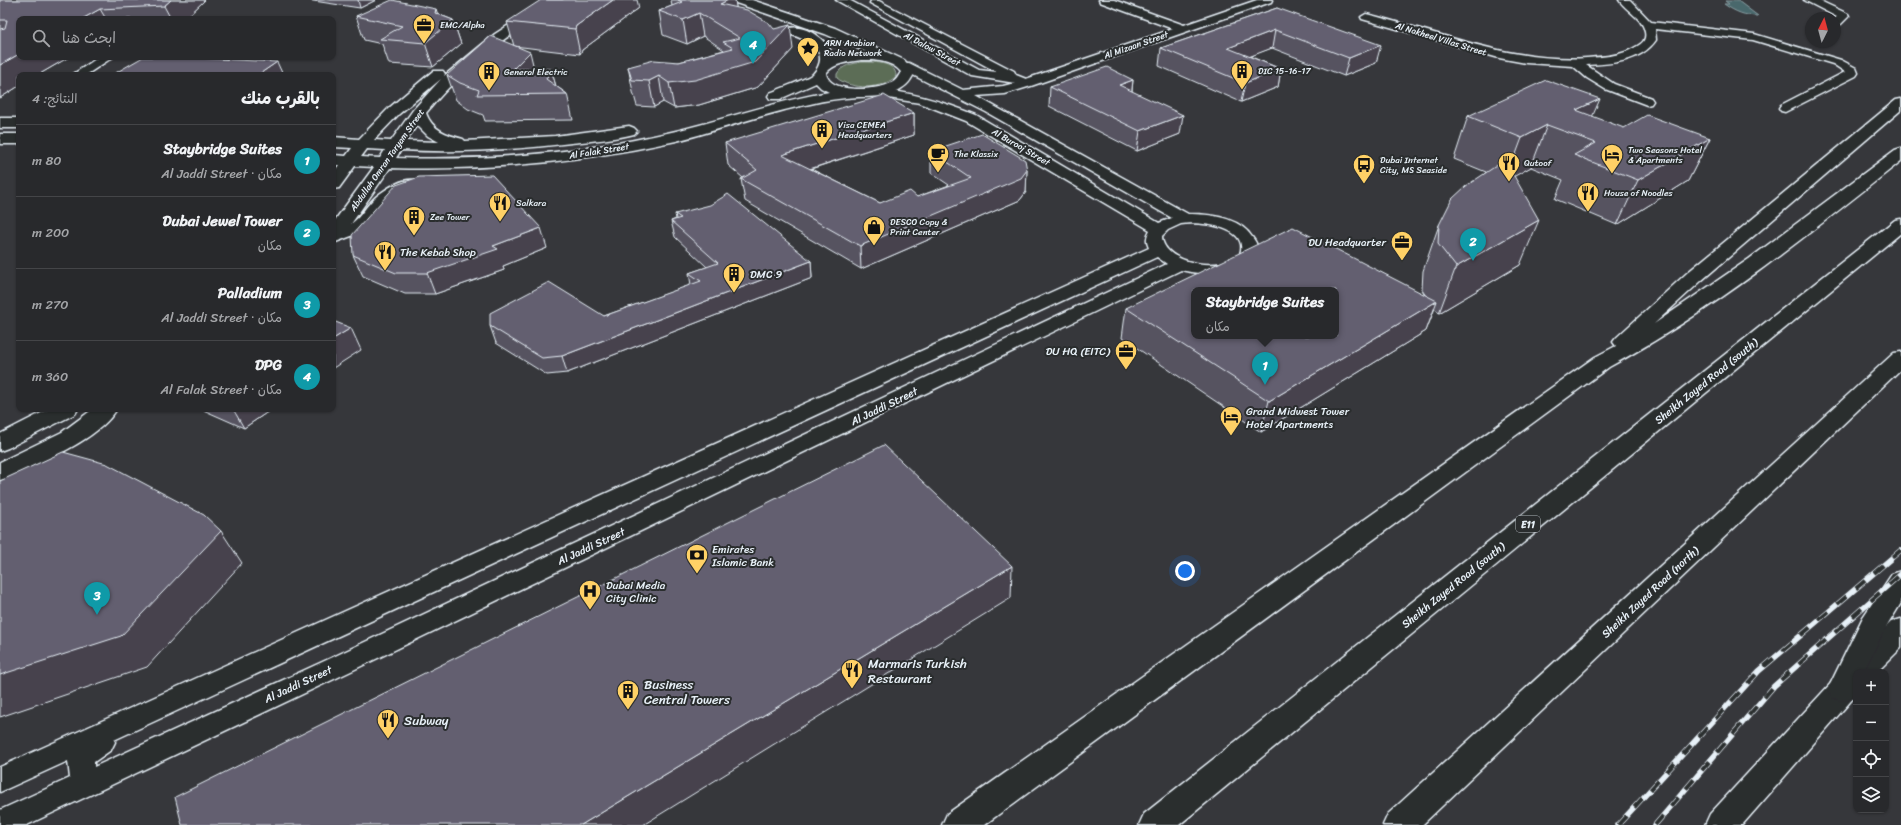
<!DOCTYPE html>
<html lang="ar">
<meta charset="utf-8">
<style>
body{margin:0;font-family:Sriracha,"Playpen Sans Arabic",sans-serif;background:#343538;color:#f1f3f6;direction:rtl}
.controls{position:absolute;right:12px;bottom:12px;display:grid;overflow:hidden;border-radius:8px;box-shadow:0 1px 3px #0004}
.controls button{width:36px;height:36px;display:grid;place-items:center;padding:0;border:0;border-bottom:1px solid #444548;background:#28292c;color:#f1f3f6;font:20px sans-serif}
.compass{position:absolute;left:1805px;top:12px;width:36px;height:36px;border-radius:50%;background:#28292c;box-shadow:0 1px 3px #0004;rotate:6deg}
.you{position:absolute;left:1185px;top:571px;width:14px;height:14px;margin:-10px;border:3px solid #fff;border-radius:50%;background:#1a73e8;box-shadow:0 0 0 6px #1a73e833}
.badge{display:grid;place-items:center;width:26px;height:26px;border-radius:50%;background:#ffd166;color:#fff;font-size:13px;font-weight:700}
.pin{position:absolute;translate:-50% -33px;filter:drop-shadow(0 1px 2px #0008)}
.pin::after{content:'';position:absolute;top:21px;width:14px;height:12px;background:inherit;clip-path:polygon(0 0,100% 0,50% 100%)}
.popup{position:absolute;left:1191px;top:287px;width:148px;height:52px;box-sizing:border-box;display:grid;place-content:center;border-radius:8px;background:#28292c;filter:drop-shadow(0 1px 3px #0005);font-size:13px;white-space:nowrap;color:#a5a6a9}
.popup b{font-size:15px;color:#f1f3f6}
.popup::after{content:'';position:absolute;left:50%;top:100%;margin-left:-8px;border:8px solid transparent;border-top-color:#28292c}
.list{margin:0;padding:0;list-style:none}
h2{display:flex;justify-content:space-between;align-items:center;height:52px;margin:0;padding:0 16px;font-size:17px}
h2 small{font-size:13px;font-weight:400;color:#a5a6a9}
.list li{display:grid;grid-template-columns:26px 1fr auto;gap:12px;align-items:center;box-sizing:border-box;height:72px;padding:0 16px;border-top:1px solid #444548}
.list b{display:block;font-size:15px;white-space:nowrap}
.list p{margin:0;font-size:13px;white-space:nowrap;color:#a5a6a9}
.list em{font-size:13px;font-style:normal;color:#a5a6a9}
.icon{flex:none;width:22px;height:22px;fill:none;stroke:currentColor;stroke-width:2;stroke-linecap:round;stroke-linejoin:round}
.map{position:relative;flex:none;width:1901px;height:825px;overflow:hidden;direction:ltr}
.search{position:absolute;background:#28292c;box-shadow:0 1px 3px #0004;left:16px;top:16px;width:320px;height:44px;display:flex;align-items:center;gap:10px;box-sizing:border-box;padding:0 14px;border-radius:8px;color:#a5a6a9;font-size:15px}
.panel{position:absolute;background:#28292c;box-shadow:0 1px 3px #0004;left:16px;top:72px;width:320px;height:340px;border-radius:8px;direction:rtl}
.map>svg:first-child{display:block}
.green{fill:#5c6d57;stroke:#a2afa8}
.water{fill:#4a686c;stroke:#899fa4}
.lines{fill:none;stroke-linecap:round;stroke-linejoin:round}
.street-casing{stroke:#e8f1f8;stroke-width:3}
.secondary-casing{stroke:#e8f1f8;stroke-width:3}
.highway-casing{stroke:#e8f1f8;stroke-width:3}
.street{fill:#2a2d2e;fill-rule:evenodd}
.secondary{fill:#2a2d2e;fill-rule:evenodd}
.highway{fill:#2a2d2e;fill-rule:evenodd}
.rail-casing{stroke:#e8f1f8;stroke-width:5.5}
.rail{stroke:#2a2d2e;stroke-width:4;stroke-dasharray:12;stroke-linecap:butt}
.wall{fill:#565260;stroke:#e8f1f8}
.shaded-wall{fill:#46424e;stroke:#e8f1f8}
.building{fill:#645f70;stroke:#e8f1f8;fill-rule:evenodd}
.labels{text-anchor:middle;stroke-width:4;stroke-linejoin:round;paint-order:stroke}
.far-poi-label{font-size:9px;fill:#e8f1f8;stroke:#2a2d2e;text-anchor:start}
.far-street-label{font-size:9px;fill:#e8f1f8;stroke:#2a2d2e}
.shield{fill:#2a2d2e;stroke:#afb6bb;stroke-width:1}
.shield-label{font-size:10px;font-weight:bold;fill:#e8f1f8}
.poi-label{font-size:11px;fill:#e8f1f8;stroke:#2a2d2e;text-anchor:start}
.street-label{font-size:11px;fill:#e8f1f8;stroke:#2a2d2e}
.near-poi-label{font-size:13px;fill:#e8f1f8;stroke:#2a2d2e;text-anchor:start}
</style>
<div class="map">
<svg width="1901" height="825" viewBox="0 0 1901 825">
<rect width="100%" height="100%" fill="#36373b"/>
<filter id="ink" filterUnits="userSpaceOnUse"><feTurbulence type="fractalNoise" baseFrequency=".025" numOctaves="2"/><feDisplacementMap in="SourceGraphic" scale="8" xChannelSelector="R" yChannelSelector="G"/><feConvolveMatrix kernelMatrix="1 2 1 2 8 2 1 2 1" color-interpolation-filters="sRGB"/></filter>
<g filter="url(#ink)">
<path class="green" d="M861,62C871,62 896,61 896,76C883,90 851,90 837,78V74C842,65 852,64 861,62Z"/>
<path class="water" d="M1725,1H1738L1758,16C1745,16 1735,12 1724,4H1729Z"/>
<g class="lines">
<g class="street-casing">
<path id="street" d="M836,0H849L979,70L997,72L870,3L871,1H879L1014,71L1016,75L1026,79L1173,29L1100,2L1099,0H1114L1184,25L1257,0H1272L1271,2L1031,86L1005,94L976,96L1188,214C1210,214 1239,217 1252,237C1255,241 1258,245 1257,250C1252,279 1201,275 1181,270L349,672L27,825H0V810L70,778L68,761L0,792V767L1149,248C1146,241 1146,237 1150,230L966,121L920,103L869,95L867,92L869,89L873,88C909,92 942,101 976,115L1159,223L1172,218L986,112L901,69L899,66L901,63H909L963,90L1003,86L1015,83L972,76ZM1181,224C1198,221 1250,226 1240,254C1225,273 1162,265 1162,236L1168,230ZM1157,257L1167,264L331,658L94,767V762L111,750L115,742L114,740Z
M1619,0H1630L1651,22L1754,34L1841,60L1856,68L1858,73L1856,76L1785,112L1781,111L1779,108L1781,105L1845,72L1833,64L1753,40L1655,29L1656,40C1641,62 1611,64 1586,65L1614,84L1651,98L1653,101L1651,104L1647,105L1605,89L1587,78L1573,66L1526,63L1499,58L1362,19L1361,17L1366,14C1440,32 1510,63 1587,58C1603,57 1620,56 1634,48C1641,44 1647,41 1645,32C1643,18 1626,11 1619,0Z
M1804,0H1818L1848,14L1849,16L1839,26L1835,27V18L1837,17Z
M99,57H113L86,75H72Z"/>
</g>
<g class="secondary-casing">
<path id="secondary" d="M547,0H562C557,8 517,30 506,38C476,59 449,85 426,113C432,130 447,135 463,139L465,141L555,136L629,126L634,128L637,131L634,134C614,139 592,141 571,143C515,150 457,153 401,150L396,158C490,161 584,153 676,131C727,119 776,101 829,92L821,88L816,83L780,99H770L768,96L770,93C777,90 809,78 813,74C832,52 809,40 789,34L788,31L789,28C806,24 829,41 833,57L866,52L825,34L736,3L734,0H752L835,28L904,60L915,72C911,79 909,84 902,88C890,97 872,97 858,97C842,98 826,100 810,104C765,113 721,130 676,141C582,162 486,171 390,168L351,224C362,216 367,204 377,196C387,188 403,178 415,180L417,184L415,188L389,204L372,225L362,232L333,243V223L374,167L355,166L339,188L333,189V173L339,165H333V155L346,156L352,148L333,147V137L359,139L389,108L433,71H443L445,74L444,76L495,34ZM861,60C875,60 891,60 901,72C898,77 896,81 891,83C876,91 829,94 826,73C834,63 849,62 861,60ZM441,79L413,110L391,141L374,140L399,114ZM417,125L428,136L439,142L406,141ZM367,149L385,150L380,158L361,157Z
M0,118H19V128H0Z
M0,134H19V144H0Z
M49,409H78L75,414L8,448L0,451V434Z
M93,409H117C96,442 42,461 8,478L0,480V462L62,432Z
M1901,619V648L1877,672H1856V695L1742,825H1705L1710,814L1846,667L1891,622Z"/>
</g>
<g class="highway-casing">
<path id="highway" d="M1901,99V110L1701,281L1654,324L1749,259L1895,150L1901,148V161C1808,235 1714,310 1609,367L984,825H942L947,814L1595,357L1616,346L1613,342L1616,338L1687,273L1896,100Z
M1901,219V233L1179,825H1139L1144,814L1895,220Z
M1901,352V369L1422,825H1383L1388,814L1894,353Z
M1901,571V603L1884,631L1864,672H1856V690L1852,698L1842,701L1832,698L1828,689L1863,617L1892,574Z"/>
</g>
<use href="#street" class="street"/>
<use href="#secondary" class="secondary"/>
<use href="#highway" class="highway"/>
<g class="rail-casing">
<path id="rail" d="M1618,825L1759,671L1901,550
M1655,825L1774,686L1901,574"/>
</g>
<use href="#rail" class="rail"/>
</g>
<path class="wall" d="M0,0H205L185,19H19L69,57L38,75H19V86L0,98Z
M307,0H376L360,8Z
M671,0H735L736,8L793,49L758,87L699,105L674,108L663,102L654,107L637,106L633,92L628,67L679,62L724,50L703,36L687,44L663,35L659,11L672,6Z
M639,8L582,50L580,54L514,46L534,69H551L556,86L567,94L573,120L485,121L483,115L468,109L456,100L447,75L514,46L507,22Z
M1277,8L1376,63L1344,76L1272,48L1249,56L1281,69L1278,87L1241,102L1159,66L1161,48Z
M438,14L453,20L461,44L433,67L389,64L382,44L364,40L356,16Z
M1133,80L1132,91L1180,134L1137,151L1049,106L1050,87Z
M914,113V135L811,169L880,203L917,197L949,185L931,173V151L1027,170L1026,192L1020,200L861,269L745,201L741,179L743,178L728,165L725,143Z
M1468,116L1624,128L1710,138L1688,181L1617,225L1555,199L1563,180L1531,167L1514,176L1520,265L1439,313L1435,308L1426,331L1261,432L1122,338L1126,308L1426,296L1422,290L1423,271L1439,225L1486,172L1454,159Z
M675,214L811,261L812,278L567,373L547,375L496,343L490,326L604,316L691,285L689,273L707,267L675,237L671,221L676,219Z
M547,248L503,266L504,270L435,294H405L363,276L353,255Z
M201,409H272L244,428Z"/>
<path class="shaded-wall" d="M171,0H205L185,19H171L164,6Z
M358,0H376L360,8Z
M613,0H637L639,8L582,50L580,54L575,29L576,26Z
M728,0H735L738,20L720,4Z
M100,9L106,19H82Z
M436,9L443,29L453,20L461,44L433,67L425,43Z
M699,13L703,36L687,44L683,20Z
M790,25L793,49L758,87L699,105L674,108L669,83Z
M1275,30L1272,48L1225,66L1228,48Z
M1381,45L1376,63L1344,76L1349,58Z
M530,52L536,77L513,69Z
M19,54V57H69L38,75H19V86L0,98V65Z
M197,57H233L205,75L195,58Z
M277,62L283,75H258Z
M551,69L558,94L546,79Z
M1281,69L1278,87L1241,102L1245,83Z
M659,76L663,102L654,107L649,81Z
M1133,80L1131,98L1119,85Z
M1600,99L1583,138L1576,110Z
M914,113V135L785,177L782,155Z
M1183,115L1180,134L1137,151L1140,131Z
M1547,125L1531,167L1506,181L1522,138Z
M1710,138L1688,181L1617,225L1638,180Z
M1027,170L1026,192L1020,200L861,269L860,246Z
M1539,220L1520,265L1439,313L1456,267Z
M541,228L547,248L503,266L504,270L435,294L427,273L493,246Z
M811,261L812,278L567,373L562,356Z
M1437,301L1426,331L1261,432L1269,401Z
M351,328L361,350L333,368V339Z
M233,409H272L244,428Z
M221,531L242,563L147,667L0,717V675Z
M1012,566L1011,598L643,825H581Z"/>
<path class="building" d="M0,0H171L164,6L100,9L82,19H19V54L0,65V29L5,28L7,20H0Z
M392,0L436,9L435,13L453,20L425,43L380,39L402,26L356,16Z
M541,0H613L576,26L575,29L507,22Z
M678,0H728L720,4L747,10L769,23L774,29L790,25L755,62L695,80L669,83L659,76L649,81L632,80L628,67L654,60L679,62L733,48L723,42L740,38L699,13L683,20L659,11L682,2Z
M1277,8L1381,45L1349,58L1275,30L1228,48L1281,69L1245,83L1161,48Z
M491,36L530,52L513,69H551L546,79L567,94L477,95L479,90L460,83L447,75Z
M143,57H197L195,58L277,62L258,75H112Z
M1107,67L1133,80L1119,85L1183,115L1140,131L1050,87Z
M1546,80L1600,99L1576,110L1624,128L1647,115L1710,138L1638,180L1574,155L1596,143L1547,125L1522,138L1468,116Z
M884,95L914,113L782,155L880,203L910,191L917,197L971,178L931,151L982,134L1025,160L1027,170L1021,178L860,246L741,179L757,170L725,143Z
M1505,160L1539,220L1456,267L1438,244L1439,225L1452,199L1466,186Z
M492,175L541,228L493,246L498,249L427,273H396L353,255L352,235L396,185L419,177Z
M728,194L811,261L562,356L542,358L490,326V313L549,282L604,316L701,281L689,273L718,263L671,221L681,218L675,214L710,205Z
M1293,227L1437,301L1269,401L1126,308ZM1194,290H1336V336H1194Z
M333,321L351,328L333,339Z
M884,445L1012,566L581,825H182L175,797Z
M63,452L107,464L204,515L221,531L121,636L0,675V481Z"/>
</g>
<defs>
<g id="office-pin" transform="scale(1.15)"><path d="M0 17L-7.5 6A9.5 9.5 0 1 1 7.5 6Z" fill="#ffd166" stroke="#2a2d2e"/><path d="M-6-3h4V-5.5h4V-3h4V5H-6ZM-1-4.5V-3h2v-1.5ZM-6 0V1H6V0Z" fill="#111"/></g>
<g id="sight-pin" transform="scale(1.15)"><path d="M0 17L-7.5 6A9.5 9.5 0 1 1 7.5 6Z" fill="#ffd166" stroke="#2a2d2e"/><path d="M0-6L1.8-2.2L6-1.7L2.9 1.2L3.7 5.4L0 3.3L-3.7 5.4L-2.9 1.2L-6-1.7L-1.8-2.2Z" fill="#111"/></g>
<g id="building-pin" transform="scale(1.15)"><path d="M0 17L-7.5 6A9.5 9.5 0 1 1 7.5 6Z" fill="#ffd166" stroke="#2a2d2e"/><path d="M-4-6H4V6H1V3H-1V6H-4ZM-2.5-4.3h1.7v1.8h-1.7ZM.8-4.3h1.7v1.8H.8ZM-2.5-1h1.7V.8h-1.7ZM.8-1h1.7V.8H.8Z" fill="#111"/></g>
<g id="cafe-pin" transform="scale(1.15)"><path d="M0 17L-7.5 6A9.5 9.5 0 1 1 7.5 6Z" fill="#ffd166" stroke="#2a2d2e"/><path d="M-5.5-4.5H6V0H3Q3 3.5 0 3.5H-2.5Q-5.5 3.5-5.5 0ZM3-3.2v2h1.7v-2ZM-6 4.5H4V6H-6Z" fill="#111"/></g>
<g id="hotel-pin" transform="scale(1.15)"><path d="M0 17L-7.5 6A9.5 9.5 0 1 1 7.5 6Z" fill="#ffd166" stroke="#2a2d2e"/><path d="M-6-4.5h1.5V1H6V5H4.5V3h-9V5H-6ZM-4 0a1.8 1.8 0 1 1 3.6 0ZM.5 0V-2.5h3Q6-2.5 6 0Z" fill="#111"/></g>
<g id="restaurant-pin" transform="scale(1.15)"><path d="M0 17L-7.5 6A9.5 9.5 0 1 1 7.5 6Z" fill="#ffd166" stroke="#2a2d2e"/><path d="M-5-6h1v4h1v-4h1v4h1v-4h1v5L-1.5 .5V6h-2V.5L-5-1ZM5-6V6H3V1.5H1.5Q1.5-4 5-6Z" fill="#111"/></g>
<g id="bus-pin" transform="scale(1.15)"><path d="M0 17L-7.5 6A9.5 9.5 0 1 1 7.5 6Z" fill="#ffd166" stroke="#2a2d2e"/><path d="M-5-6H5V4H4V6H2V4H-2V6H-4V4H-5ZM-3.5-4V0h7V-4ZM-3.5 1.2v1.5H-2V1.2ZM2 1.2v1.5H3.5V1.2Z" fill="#111"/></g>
<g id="shop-pin" transform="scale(1.15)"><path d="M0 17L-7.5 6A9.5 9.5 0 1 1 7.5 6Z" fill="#ffd166" stroke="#2a2d2e"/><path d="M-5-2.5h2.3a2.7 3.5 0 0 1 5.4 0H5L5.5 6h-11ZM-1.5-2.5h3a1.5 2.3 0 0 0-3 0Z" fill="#111"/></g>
<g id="bank-pin" transform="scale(1.15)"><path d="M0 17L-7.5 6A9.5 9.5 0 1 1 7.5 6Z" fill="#ffd166" stroke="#2a2d2e"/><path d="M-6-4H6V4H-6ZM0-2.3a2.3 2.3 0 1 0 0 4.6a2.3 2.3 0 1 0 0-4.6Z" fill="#111"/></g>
<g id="hospital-pin" transform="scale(1.15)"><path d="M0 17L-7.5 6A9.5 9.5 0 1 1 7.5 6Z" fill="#ffd166" stroke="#2a2d2e"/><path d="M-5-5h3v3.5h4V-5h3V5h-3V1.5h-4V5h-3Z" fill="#111"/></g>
</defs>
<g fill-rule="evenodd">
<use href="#office-pin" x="424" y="25"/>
<use href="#sight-pin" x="808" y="48"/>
<use href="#building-pin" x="1242" y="71"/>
<use href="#building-pin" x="489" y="72"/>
<use href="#building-pin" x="822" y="130"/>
<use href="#cafe-pin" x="938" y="154"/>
<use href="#hotel-pin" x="1612" y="155"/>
<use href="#restaurant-pin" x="1509" y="163"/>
<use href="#bus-pin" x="1364" y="165"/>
<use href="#restaurant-pin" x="1588" y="193"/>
<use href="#restaurant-pin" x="500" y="203"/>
<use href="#building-pin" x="414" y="217"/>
<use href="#shop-pin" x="874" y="227"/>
<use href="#office-pin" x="1402" y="242"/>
<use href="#restaurant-pin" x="385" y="252"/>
<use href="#building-pin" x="734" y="274"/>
<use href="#office-pin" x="1126" y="351"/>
<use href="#hotel-pin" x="1231" y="417"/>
<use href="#bank-pin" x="697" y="555"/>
<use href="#hospital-pin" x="590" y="591"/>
<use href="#restaurant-pin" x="852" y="670"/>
<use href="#building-pin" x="628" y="691"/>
<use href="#restaurant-pin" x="388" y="720"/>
</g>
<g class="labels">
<g class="far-poi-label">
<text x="440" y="28">EMC/Alpha</text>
<text x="824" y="46">ARN Arabian<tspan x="824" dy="10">Radio Network</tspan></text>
<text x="1258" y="74">DIC 15-16-17</text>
<text x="504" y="75">General Electric</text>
<text x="838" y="128">Visa CEMEA<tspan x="838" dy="10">Headquarters</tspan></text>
<text x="1628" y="153">Two Seasons Hotel<tspan x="1628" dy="10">&amp; Apartments</tspan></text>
<text x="954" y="157">The Klassix</text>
<text x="1380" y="163">Dubai Internet<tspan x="1380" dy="10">City, MS Seaside</tspan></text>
<text x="1524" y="166">Qutoof</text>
<text x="1604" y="196">House of Noodles</text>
<text x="516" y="206">Salkara</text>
<text x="430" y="220">Zee Tower</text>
<text x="890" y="225">DESCO Copy &amp;<tspan x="890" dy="10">Print Center</tspan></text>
</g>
<g class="far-street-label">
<text transform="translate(1441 39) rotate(17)" y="3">Al Nakheel Villas Street</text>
<text transform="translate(1136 45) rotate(-19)" y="3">Al Mizaan Street</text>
<text transform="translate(932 49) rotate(28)" y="3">Al Dalow Street</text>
<text transform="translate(1021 147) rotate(30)" y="3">Al Burooj Street</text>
<text transform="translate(599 151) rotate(-9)" y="3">Al Falak Street</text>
<text transform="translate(387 160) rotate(-55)" y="3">Abdullah Omran Taryam Street</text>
</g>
<rect class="shield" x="1516" y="516" width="24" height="16" rx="3"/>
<g class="shield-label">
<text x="1528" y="528">E11</text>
</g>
<g class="poi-label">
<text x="1386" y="246" text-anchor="end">DU Headquarter</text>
<text x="400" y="256">The Kebab Shop</text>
<text x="750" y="278">DMC 9</text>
<text x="1110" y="355" text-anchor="end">DU HQ (EITC)</text>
<text x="1246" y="415">Grand Midwest Tower<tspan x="1246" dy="13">Hotel Apartments</tspan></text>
<text x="712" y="553">Emirates<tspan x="712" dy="13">Islamic Bank</tspan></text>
<text x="606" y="589">Dubai Media<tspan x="606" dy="13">City Clinic</tspan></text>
</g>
<g class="street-label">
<text transform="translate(1706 381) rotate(-39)" y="4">Sheikh Zayed Road (south)</text>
<text transform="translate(884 406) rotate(-26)" y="4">Al Jaddi Street</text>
<text transform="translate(591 546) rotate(-25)" y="4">Al Jaddi Street</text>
<text transform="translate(1453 585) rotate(-39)" y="4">Sheikh Zayed Road (south)</text>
<text transform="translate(1650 592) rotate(-43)" y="4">Sheikh Zayed Road (north)</text>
<text transform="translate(298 684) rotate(-25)" y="4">Al Jaddi Street</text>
</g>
<g class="near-poi-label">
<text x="868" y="668">Marmaris Turkish<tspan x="868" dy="15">Restaurant</tspan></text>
<text x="644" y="689">Business<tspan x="644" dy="15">Central Towers</tspan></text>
<text x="404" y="725">Subway</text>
</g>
</g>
</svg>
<div class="controls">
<button>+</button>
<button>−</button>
<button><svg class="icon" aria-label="locate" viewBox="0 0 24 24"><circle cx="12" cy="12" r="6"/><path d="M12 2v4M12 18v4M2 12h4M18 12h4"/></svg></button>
<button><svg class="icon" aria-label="layers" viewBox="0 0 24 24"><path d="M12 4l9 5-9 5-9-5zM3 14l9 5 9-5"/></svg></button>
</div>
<svg class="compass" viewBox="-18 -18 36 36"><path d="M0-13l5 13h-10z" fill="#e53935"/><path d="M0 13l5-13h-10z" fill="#a5a6a9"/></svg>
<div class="you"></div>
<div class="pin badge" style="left:1265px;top:385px;background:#0f9aa8">1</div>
<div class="popup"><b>Staybridge Suites</b>مكان</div>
<div class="pin badge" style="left:1473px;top:261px;background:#0f9aa8">2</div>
<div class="pin badge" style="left:97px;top:615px;background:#0f9aa8">3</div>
<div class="pin badge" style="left:753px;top:64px;background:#0f9aa8">4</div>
<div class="search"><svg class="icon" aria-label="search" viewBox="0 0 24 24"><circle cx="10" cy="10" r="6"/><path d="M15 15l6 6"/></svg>ابحث هنا</div>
<section class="panel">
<h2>بالقرب منك<small>النتائج: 4</small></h2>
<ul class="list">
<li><span class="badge" style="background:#0f9aa8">1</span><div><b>Staybridge Suites</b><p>مكان · Al Jaddi Street</p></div><em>80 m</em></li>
<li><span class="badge" style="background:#0f9aa8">2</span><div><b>Dubai Jewel Tower</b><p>مكان</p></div><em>200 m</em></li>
<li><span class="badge" style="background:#0f9aa8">3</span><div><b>Palladium</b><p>مكان · Al Jaddi Street</p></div><em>270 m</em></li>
<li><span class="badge" style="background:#0f9aa8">4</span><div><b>DPG</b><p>مكان · Al Falak Street</p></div><em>360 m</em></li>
</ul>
</section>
</div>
